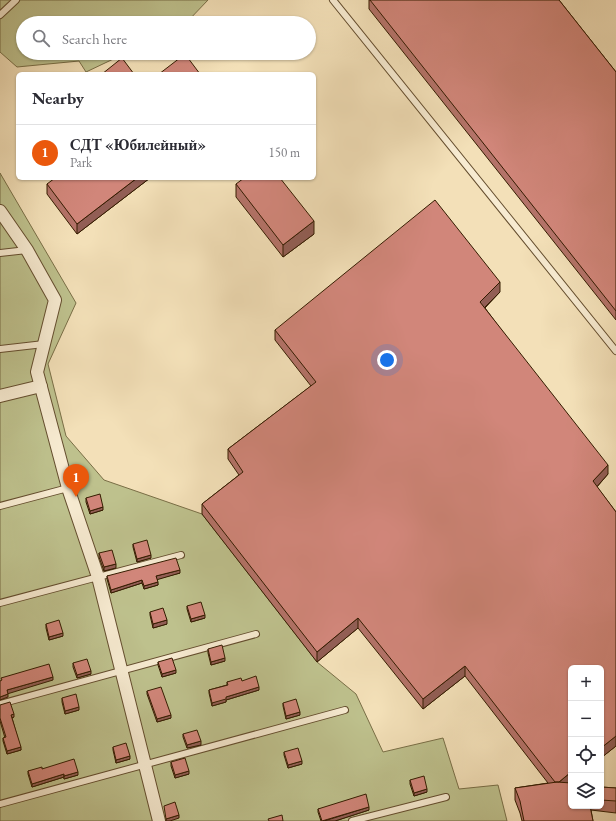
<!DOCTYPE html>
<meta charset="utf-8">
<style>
body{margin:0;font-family:"EB Garamond",serif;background:#f7f7f7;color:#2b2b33}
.controls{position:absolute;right:12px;bottom:12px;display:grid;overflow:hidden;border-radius:6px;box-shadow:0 1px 3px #0004}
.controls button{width:36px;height:36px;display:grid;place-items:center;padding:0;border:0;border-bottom:1px solid #e1e1e2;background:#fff;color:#2b2b33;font:20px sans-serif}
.you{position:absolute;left:387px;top:360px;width:14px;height:14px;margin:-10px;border:3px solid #fff;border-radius:50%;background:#1a73e8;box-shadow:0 0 0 6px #1a73e833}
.badge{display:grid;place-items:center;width:26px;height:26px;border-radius:50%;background:#ea580c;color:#fff;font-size:13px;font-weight:700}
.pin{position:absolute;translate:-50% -33px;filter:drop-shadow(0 1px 2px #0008)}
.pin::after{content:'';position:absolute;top:21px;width:14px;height:12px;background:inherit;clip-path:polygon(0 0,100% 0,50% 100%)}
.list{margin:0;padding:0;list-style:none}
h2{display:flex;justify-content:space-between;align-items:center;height:52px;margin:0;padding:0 16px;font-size:17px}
h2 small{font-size:13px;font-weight:400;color:#7c7c81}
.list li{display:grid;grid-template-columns:26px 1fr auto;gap:12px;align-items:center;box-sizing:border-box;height:56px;padding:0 16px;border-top:1px solid #e1e1e2}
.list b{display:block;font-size:15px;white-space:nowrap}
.list p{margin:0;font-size:13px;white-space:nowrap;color:#7c7c81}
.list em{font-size:13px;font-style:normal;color:#7c7c81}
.icon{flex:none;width:22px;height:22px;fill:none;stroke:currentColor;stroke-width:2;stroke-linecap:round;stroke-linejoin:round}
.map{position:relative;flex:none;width:616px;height:821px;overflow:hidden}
.search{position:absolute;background:#fff;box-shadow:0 1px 3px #0004;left:16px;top:16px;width:300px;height:44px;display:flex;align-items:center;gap:10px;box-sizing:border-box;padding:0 14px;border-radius:22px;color:#7c7c81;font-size:15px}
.panel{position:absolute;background:#fff;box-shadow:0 1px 3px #0004;left:16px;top:72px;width:300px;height:108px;border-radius:6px}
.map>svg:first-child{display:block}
.green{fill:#bec18d;stroke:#796e46}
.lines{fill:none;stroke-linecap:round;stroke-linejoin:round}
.service-casing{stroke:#644d2e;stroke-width:8}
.minor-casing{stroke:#644d2e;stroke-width:14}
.service{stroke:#f7ebd1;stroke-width:6}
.minor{stroke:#f7ebd1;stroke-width:12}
.wall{fill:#b47369;stroke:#341c00}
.shaded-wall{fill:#925e55;stroke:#341c00}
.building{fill:#d1867a;stroke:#341c00}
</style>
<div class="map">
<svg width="616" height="821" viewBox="0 0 616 821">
<rect width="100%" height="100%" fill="#f3e0b8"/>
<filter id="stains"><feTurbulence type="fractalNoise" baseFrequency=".005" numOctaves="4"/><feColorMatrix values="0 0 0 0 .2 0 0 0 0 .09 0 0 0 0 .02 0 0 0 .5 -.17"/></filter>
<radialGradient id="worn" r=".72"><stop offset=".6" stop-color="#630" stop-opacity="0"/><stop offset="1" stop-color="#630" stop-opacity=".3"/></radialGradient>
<path class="green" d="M0,0H208L186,23H23V53H126L86,72L79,61L17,67L0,52Z
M0,173L76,303L48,364L66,436L104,480L202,514L317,662L356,694L383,752L443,738L459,789L498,785L507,821H0Z"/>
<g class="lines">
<g class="service-casing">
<path id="service" d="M333,0L616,351
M0,15L16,0
M0,253L27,250
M0,349L44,344
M0,506L68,488
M0,603L181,555
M0,704L256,634
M0,804L345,710
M352,821L446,797"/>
</g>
<g class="minor-casing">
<path id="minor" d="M0,211L27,250L55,300L37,372L68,488L98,577L159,821
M0,396L41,386"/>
</g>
<use href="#service" class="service"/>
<use href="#minor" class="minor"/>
</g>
<path class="wall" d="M369,0H559L616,72V320L369,9Z
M150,178L77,234L47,194V184Z
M236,184L314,234L283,257L236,197Z
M500,292L485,308L608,474L597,487L616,512V746L569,783L571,806H601V787L616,788V813L591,810L593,821H522L520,813L515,800V788L548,783L465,676L423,709L358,628L317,662L202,514V504L239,475L228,459V449L311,386L275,340V330Z
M86,498L103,510L90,514L86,502Z
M133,544L151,558L137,562L133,547Z
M99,553L116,568L104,571L99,557Z
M180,573L157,579L158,585L144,589L142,583L111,593L107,579V576Z
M187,606L205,618L191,622L187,609Z
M150,612L167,624L153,628L150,615Z
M46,624L63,636L49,640L46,628Z
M208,649L225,661L211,665L208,653Z
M158,662L176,673L162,677L158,665Z
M73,663L91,674L77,678L73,667Z
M242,681L259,690L226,700V702L212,706L209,693V690L227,685V682Z
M147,691L171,718L157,722L147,694Z
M62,698L79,710L65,714L62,702Z
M283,703L300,715L286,719L283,706Z
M0,705L14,717L12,718L21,750L7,754L3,741V738H5L0,721Z
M183,734L201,745L187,748L183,737Z
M113,747L130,759L116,763L113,750Z
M284,752L302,764L288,768L284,755Z
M171,762L189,774L175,778L171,766Z
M42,769L78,775L64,779V777L32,787L28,774V771Z
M410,780L427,792L414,796L410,784Z
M318,809L369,810L335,821H321L318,812Z"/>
<path class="shaded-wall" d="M137,178H150L77,234V224Z
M314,221V234L283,257V245Z
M500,282V292L480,312V302Z
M608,465V474L593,491V481Z
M103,507V510L90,514V511Z
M151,555V558L137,562V559Z
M116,564V568L104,571V567Z
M180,570V573L156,580V576Z
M142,580V583L111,593V590Z
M158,582V585L144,589V586Z
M205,615V618L191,622V619Z
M358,618V628L317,662V652Z
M167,620V624L153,628V624Z
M63,633V636L49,640V637Z
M225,658V661L211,665V662Z
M465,666V676L423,709V699Z
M176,670V673L162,677V674Z
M91,671V674L77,678V675Z
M53,677V680L7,694V690Z
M259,687V690L226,700V702L212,706V703L226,697Z
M8,694V697L0,700V697Z
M79,707V710L65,714V711Z
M300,712V715L286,719V716Z
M14,714V717L11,718V715Z
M171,715V718L157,722V719Z
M616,736V746L601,758V748Z
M201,741V745L187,748V745Z
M21,747V750L7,754V751Z
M130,756V759L116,763V760Z
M302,761V764L288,768V765Z
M189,771V774L175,778V775Z
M78,772V775L64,779V776Z
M571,772V782L557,793V784Z
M64,774V777L32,787V784Z
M427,789V792L414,796V793Z
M369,807V810L335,821H324Z
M179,815V818L170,821H166V819Z"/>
<path class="building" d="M370,0H559L616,72V311Z
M185,54L200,74H159Z
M122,58L134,74H102Z
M55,178H137L77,224L47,184Z
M244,178H280L314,221L283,245L236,184Z
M435,200L500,282L480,302L608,465L593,481L616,512V736L601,748V668H571V772L559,782H555L465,666L423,699L358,618L317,652L202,504L243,472L228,449L316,382L275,330Z
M100,494L103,507L90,511L86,498Z
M147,540L151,555L137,559L133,544Z
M112,550L116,564L104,567L99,553Z
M176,558L180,570L156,576L158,582L144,586L142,580L111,590L107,576Z
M201,602L205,615L191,619L187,606Z
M163,608L167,620L153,624L150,612Z
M59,620L63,633L49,637L46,624Z
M222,645L225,658L211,662L208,649Z
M172,658L176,670L162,674L158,662Z
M87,659L91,671L77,675L73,663Z
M49,664L53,677L7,690L8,694L0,697V681L2,680L1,678Z
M256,676L259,687L226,697V699L212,703L209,690L228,685L227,682L241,678L242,681Z
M161,687L171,715L157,719L147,691Z
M76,694L79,707L65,711L62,698Z
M296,699L300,712L286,716L283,703Z
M10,702L14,714L11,715L21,747L7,751L3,738L6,737L0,718V705Z
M197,730L201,741L187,745L183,734Z
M126,743L130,756L116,760L113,747Z
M298,748L302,761L288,765L284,752Z
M185,758L189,771L175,775L171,762Z
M74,759L78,772L64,776V774L32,784L28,771L42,767V769Z
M424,776L427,789L414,793L410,780Z
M557,782L571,783V806H590L593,821H524L520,801L515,788Z
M601,787L616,788V801L601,800Z
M366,794L369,807L322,821L318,809Z
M175,802L179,815L166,819L164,806Z
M282,815L283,821H269L268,819Z"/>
<rect width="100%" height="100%" filter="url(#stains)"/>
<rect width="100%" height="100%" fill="url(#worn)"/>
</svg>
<div class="controls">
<button>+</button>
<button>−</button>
<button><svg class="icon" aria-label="locate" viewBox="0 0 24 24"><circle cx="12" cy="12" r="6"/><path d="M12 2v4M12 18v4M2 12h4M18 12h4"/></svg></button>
<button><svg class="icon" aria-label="layers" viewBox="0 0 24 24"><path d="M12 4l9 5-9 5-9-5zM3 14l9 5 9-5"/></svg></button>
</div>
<div class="you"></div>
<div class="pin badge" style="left:76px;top:497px">1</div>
<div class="search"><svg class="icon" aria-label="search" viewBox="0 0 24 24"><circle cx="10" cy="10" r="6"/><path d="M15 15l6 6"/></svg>Search here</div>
<section class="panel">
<h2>Nearby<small></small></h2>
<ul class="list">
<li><span class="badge">1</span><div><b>СДТ «Юбилейный»</b><p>Park</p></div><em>150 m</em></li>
</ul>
</section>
</div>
